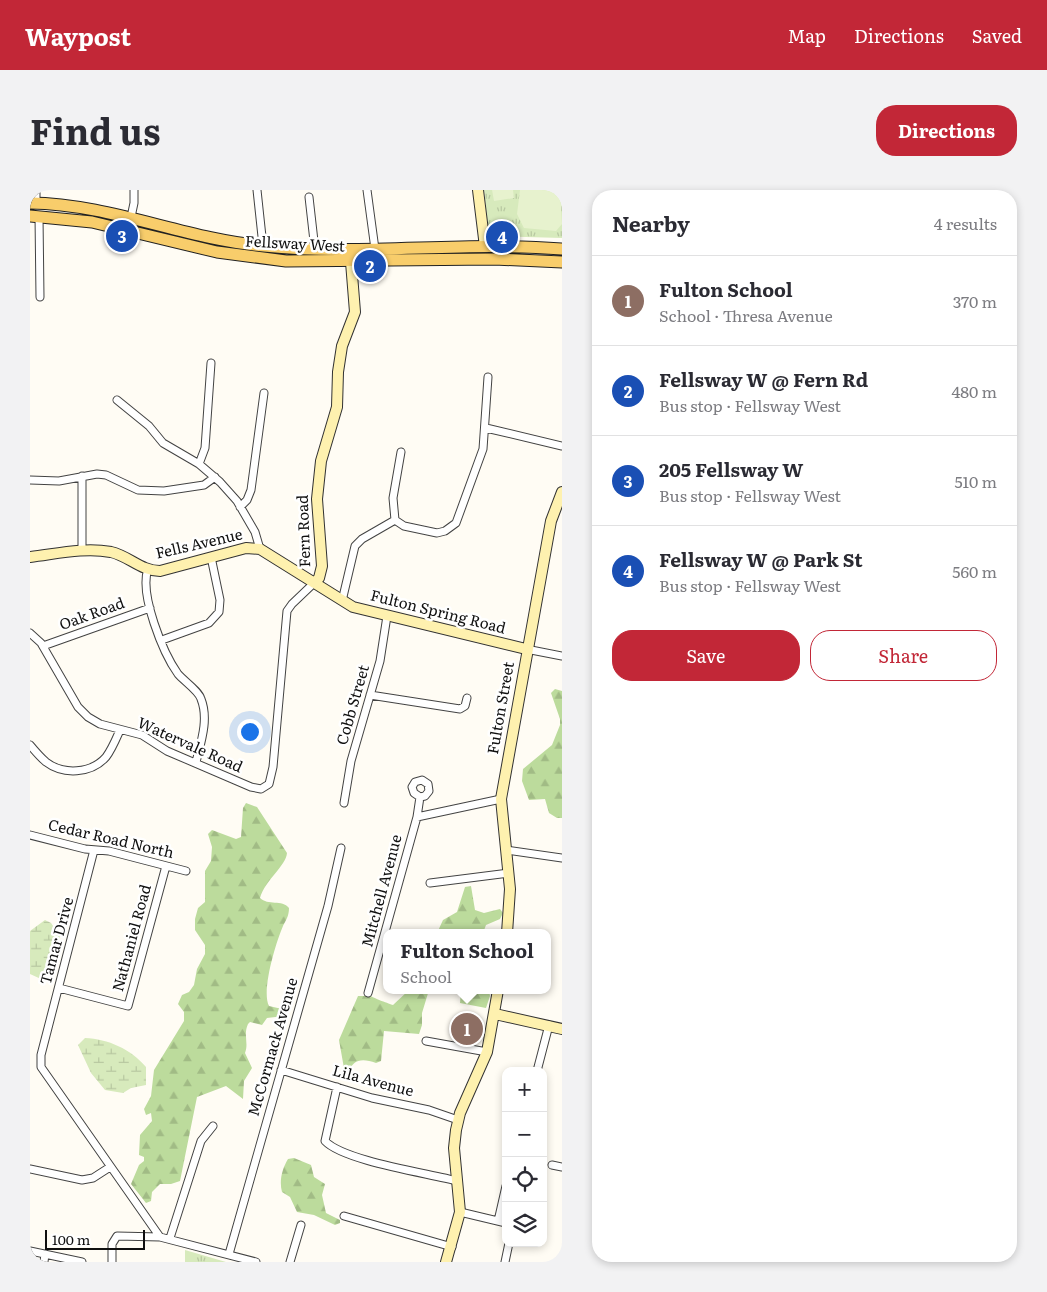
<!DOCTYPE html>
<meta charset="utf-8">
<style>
body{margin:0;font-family:Literata,serif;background:#f2f2f3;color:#2b2b33}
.controls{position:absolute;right:15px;bottom:15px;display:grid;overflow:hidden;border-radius:10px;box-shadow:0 2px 8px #0003}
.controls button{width:45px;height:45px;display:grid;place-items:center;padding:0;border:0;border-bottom:1px solid #e1e1e2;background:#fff;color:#2b2b33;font:25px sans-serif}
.scale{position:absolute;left:15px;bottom:12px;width:100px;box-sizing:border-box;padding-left:5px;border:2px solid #101010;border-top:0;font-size:14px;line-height:18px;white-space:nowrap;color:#101010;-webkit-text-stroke:4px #fff;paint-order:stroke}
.you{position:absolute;left:219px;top:541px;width:18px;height:18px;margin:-12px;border:4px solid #fff;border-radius:50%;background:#1a73e8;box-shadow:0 0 0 8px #1a73e833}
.badge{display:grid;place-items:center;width:32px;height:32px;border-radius:50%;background:#c22737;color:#fff;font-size:16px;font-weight:700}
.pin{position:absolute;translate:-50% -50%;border:2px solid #fff;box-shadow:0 1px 5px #0006}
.popup{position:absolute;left:353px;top:739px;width:168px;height:65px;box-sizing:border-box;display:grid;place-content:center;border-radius:10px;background:#fff;filter:drop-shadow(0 1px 4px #0005);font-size:16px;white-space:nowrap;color:#7c7c81}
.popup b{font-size:19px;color:#2b2b33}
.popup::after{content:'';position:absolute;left:50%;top:100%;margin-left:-10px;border:10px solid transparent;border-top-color:#fff}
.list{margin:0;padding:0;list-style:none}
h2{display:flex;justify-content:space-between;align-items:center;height:65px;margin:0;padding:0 20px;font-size:21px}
h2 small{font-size:16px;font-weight:400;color:#7c7c81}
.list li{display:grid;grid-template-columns:32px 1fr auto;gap:15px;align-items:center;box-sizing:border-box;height:90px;padding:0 20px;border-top:1px solid #e1e1e2}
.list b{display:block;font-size:19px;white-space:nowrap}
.list p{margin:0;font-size:16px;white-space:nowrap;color:#7c7c81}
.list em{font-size:16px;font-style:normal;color:#7c7c81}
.actions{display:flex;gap:10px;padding:15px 20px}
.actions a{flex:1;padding:11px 0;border:1px solid #c22737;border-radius:20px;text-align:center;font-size:18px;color:#c22737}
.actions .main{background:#c22737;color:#fff}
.icon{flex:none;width:28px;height:28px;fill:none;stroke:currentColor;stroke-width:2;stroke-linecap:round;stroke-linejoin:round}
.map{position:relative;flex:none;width:532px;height:1072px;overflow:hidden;border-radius:20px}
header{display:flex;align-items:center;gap:30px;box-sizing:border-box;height:70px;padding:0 25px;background:#c22737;color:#fff}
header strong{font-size:24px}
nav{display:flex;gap:28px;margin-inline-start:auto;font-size:18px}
.intro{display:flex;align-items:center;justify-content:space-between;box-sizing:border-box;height:120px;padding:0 30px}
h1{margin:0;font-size:35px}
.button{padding:12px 22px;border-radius:20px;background:#c22737;color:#fff;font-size:18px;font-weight:700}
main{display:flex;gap:30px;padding:0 30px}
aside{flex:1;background:#fff;border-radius:20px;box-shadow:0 2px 8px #0003}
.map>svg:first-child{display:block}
.forest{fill:url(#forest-firs)}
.wetland{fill:url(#wetland-marsh)}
.park{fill:url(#park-tufts)}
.pitch{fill:#e7f2ce}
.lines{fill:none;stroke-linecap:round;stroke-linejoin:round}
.street-casing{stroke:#434343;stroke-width:9}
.secondary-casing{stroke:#323232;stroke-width:12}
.primary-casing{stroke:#212121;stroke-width:13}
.street{stroke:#fff;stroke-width:7}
.secondary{stroke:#fef1af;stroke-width:10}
.primary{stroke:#f8cd6b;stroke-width:11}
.labels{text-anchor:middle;stroke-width:5;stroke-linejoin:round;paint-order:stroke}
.street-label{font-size:15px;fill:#101010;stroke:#fff}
</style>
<header>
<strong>Waypost</strong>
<nav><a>Map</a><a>Directions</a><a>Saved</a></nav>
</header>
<div class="intro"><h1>Find us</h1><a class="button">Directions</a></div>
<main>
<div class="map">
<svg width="532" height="1072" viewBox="0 0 532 1072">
<defs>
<pattern id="forest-firs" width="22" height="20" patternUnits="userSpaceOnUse" patternTransform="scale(1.25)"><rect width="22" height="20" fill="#bcdb9c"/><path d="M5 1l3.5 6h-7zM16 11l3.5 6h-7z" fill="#a1bb85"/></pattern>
<pattern id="wetland-marsh" width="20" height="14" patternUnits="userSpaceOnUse" patternTransform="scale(1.25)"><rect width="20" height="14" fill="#d7eabc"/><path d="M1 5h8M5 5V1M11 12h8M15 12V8" fill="none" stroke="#b8c8a1"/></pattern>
<pattern id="park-tufts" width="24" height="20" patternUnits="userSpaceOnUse" patternTransform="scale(1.25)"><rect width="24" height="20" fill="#d7eabc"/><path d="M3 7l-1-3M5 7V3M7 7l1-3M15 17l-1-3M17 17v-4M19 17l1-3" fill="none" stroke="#b8c8a1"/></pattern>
</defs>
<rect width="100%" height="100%" fill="#fffcf4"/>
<path class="forest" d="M525,499L532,501V628H527L519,623L515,609L499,610L492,591L493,579L522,555L530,535V529L521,503Z
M216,613L227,617L257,663C256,676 235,690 230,708C238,716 252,709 259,718C259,726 256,730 253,736C246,752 231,801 239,816L252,819L255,824L254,826L237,828L232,835L220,832L218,834C213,845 219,853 215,863L222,878L214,891L213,909L196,896L167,907L150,991L141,994H130L122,1002L121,1011L116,1013L101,994L109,975L114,971V967L109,965L110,945L122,931L121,923L116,925L114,919L121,906L124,880L154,831V822L148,814L152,805L159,802L164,795L167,779L175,764V755L165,740V729L168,718L175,712V681L181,671L182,657L178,644L182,640L206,649L211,647L213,618Z
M441,696L445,720L454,723L470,719L473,723L470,729L456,735L453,743H407L413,730L427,722L435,697Z
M379,800H399L392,823V835L389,844L354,841L351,871L346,873C332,868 323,869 318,883L315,884L309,850L328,806H341C343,808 360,814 363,815Z
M431,800H459L460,806L456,818L430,813Z
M264,968L281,975L284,987L295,994L292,1005L296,1023L310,1030V1033L305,1035L284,1025L267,1022L260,1007L252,1002C249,991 252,979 258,969Z"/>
<path class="wetland" d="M15,730L21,733L30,746L19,783L16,788L11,789L0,784V741Z
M55,848C78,849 101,859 116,877V895L101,898L93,903L75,900L61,883L48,855Z"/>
<path class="park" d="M454,0H532V48L459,46Z
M155,1060L196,1072H155Z"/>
<path class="pitch" d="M462,0H483L484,8L464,11Z
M490,0H530L532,34L526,41L494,38L487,24Z"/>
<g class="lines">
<g class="street-casing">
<path id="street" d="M227,0L233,56
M337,0L345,59
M279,7L285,60
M6,14V0
M9,26L10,107
M101,27L104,13V0
M87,210L119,236L133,253L169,274L190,292L207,311L225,342L230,359
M456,238L532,256
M371,262L363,308L365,330L374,336L407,343L415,341L426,333L453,259L458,187
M169,274L175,258L181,173
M52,286V361
M0,290L29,291L67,284L76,285L108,300L134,301L174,295L185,287
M210,317L217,310L221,300L234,203
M118,379C109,404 133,463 148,484C154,491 169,501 171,509C179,529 171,552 166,572
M312,411L325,356L332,349L365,330
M0,443L11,453L48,517L58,527L70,534L112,545L137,561L221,597L231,599L239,594L243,577L257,421L262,414L284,393
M132,450L179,433L189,422L190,410L181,367
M13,456L120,418
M496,459L532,466
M340,505L430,519L435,516L437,508
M0,555C5,561 10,567 16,572C33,585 61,584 76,567C82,559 86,549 90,540
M314,613L321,571L350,471L357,426
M387,627L471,609
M0,645L55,659L79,661L156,681
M64,660L11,865V877L130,1047L226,1072
M476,660L532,668
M400,693L479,683
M29,798L98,816L136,676
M338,803L387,627L390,607L395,606L399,601L398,594L392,590L385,592L382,597L384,603L390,607
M396,851L457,862
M251,880L342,908L399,920L428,930
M507,881L519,835
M307,897L295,951C314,971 397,983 427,991
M522,975L532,977
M0,979L52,990L63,988L80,977
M430,1022L476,1033
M314,1026L422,1057
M468,1031L476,996
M140,1048L171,951L183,936
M0,1061L52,1072
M199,1064L298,716L311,658
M14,1072L15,1064
M82,1072V1054L87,1046L130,1047
M260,1072L271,1035
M475,1072L479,1053"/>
</g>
<g class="secondary-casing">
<path id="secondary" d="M448,0L455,57
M0,367C26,364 54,357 81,362C99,366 111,381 130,381L216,358L230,359L323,417L496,459
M284,393L289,388L292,376L287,309L291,271L307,217L308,182L312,156L325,122L321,72
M477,743L480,699L471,609L521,331L532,302
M465,824L532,839
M416,1072L430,1022L424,958L426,940L430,923L457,862L468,800"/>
</g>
<g class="primary-casing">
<path id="primary" d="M0,13C81,14 154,49 234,56C333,66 433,51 532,59
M0,26L62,32L187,62L256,71L464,69L532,72"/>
</g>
<use href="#street" class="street"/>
<use href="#secondary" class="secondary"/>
<use href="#primary" class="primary"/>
</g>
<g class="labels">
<g class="street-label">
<text transform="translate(265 54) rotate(3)" y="5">Fellsway West</text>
<text transform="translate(274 341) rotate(-92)" y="5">Fern Road</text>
<text transform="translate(169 354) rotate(-13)" y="5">Fells Avenue</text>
<text transform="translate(408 422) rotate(14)" y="5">Fulton Spring Road</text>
<text transform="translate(62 424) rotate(-20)" y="5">Oak Road</text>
<text transform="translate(323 515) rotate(-74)" y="5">Cobb Street</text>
<text transform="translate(471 518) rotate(-80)" y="5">Fulton Street</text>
<text transform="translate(160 555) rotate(24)" y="5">Watervale Road</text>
<text transform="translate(81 649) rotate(13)" y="5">Cedar Road North</text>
<text transform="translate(352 701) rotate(-75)" y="5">Mitchell Avenue</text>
<text transform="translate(102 748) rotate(-75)" y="5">Nathaniel Road</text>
<text transform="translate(27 751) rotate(-75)" y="5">Tamar Drive</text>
<text transform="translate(243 857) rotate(-74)" y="5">McCormack Avenue</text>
<text transform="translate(343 891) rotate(15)" y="5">Lila Avenue</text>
</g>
</g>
</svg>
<div class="controls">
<button>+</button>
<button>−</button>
<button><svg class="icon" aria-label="locate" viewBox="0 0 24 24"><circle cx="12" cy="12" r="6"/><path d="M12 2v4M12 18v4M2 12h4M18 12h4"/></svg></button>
<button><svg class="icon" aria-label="layers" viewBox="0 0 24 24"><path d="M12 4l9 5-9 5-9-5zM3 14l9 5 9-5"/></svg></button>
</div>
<div class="scale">100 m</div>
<div class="you"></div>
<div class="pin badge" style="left:437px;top:839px;background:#8d6e63">1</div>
<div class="popup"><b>Fulton School</b>School</div>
<div class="pin badge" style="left:340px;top:76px;background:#1a4fb4">2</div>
<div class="pin badge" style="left:92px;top:46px;background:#1a4fb4">3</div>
<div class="pin badge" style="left:472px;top:47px;background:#1a4fb4">4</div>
</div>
<aside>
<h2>Nearby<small>4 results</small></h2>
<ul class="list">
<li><span class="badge" style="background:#8d6e63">1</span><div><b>Fulton School</b><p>School · Thresa Avenue</p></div><em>370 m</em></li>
<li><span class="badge" style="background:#1a4fb4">2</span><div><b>Fellsway W @ Fern Rd</b><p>Bus stop · Fellsway West</p></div><em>480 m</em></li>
<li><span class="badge" style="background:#1a4fb4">3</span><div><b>205 Fellsway W</b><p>Bus stop · Fellsway West</p></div><em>510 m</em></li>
<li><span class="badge" style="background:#1a4fb4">4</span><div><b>Fellsway W @ Park St</b><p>Bus stop · Fellsway West</p></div><em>560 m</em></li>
</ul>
<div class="actions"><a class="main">Save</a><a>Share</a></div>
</aside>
</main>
